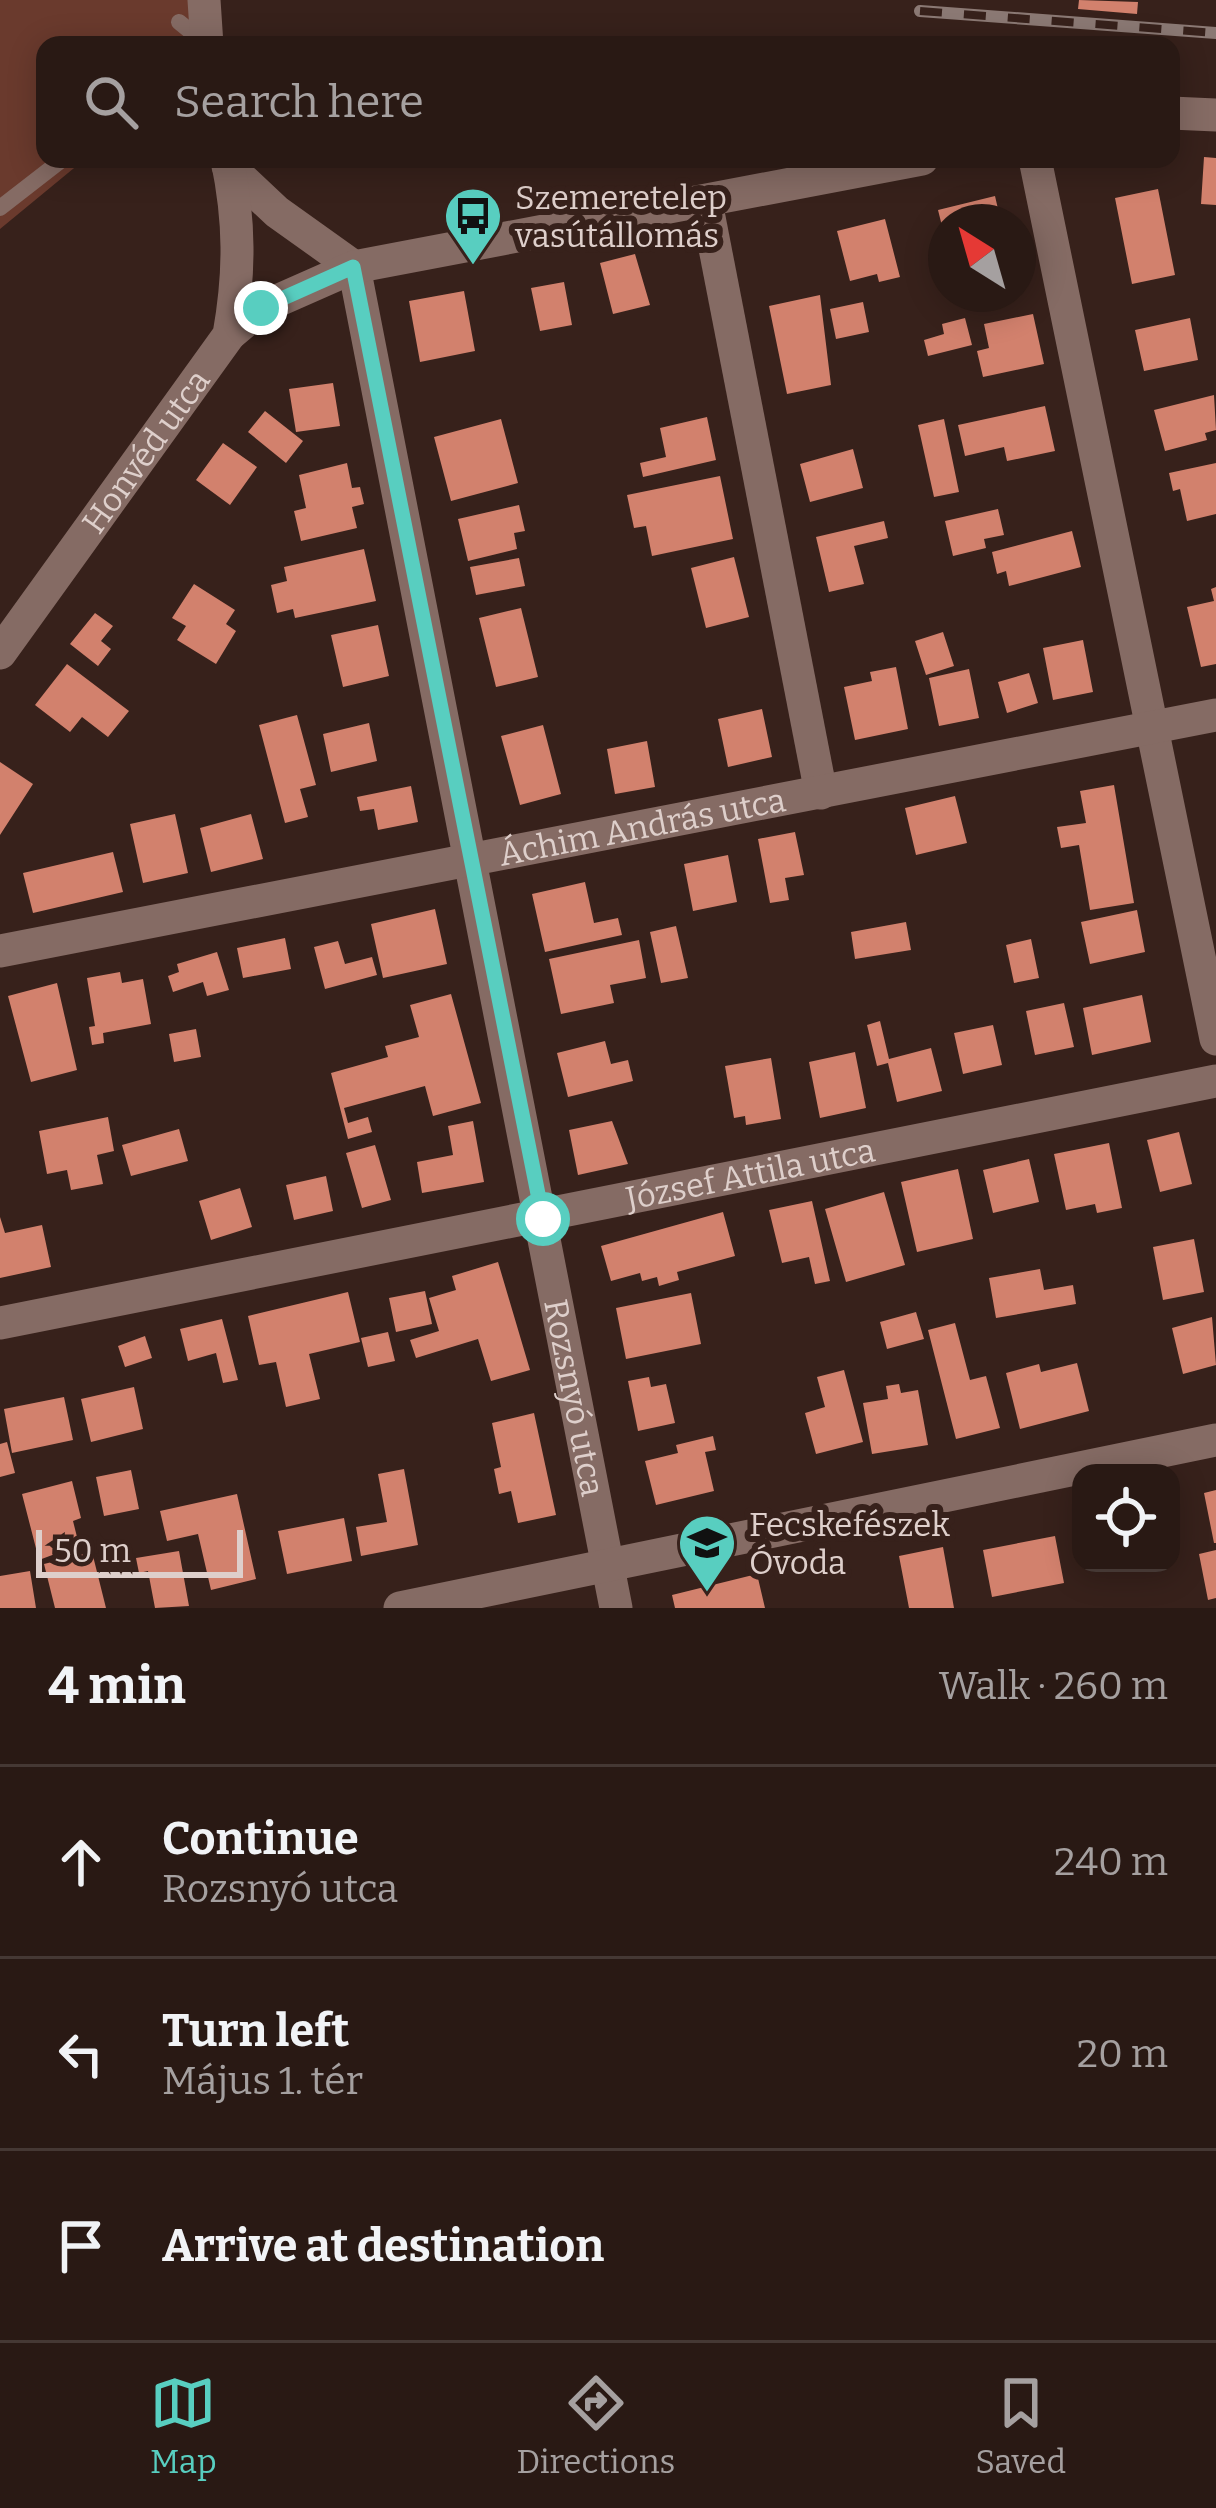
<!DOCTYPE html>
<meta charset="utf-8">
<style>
body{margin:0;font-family:Bitter,serif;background:#31221d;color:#f1f3f6}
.controls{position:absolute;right:36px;bottom:36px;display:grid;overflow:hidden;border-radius:24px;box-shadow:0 6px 30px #0003}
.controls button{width:108px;height:108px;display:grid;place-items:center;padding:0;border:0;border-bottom:3px solid #453834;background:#291914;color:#f1f3f6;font:60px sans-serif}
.compass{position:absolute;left:928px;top:204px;width:108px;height:108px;border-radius:50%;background:#291914;box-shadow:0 6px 30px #0003;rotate:323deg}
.scale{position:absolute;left:36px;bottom:30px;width:207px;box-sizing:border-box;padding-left:12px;border:6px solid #decfcb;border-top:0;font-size:33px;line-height:42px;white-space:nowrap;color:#decfcb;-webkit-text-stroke:9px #37211b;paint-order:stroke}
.stop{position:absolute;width:36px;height:36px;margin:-27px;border:9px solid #58cec0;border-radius:50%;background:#fff}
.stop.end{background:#58cec0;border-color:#fff;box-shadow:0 3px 12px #0008}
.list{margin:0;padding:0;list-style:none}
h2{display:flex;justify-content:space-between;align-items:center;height:156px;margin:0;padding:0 48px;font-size:51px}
h2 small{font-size:39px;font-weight:400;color:#a5a0a0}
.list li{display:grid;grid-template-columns:78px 1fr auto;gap:36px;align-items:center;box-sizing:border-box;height:192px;padding:0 48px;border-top:3px solid #453834}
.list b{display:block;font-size:45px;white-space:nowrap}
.list p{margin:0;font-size:39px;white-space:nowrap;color:#a5a0a0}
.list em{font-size:39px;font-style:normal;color:#a5a0a0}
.icon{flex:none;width:66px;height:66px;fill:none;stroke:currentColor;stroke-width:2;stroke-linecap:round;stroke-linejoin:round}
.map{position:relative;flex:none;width:1216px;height:1608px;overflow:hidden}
.search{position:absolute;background:#291914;box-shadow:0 6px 30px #0003;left:36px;right:36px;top:36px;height:132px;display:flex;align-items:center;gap:30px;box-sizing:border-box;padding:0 42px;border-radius:24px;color:#a5a0a0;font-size:45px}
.sheet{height:732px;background:#291914}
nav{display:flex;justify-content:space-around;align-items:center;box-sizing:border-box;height:168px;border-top:3px solid #453834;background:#291914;font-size:33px;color:#a5a0a0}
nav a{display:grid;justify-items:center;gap:6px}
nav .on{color:#58cec0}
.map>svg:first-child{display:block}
.green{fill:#6a3a2d}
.building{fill:#d2816d}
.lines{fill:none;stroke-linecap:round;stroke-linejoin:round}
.service{stroke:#856b64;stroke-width:16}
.minor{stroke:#856b64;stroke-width:33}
.tertiary{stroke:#856b64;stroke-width:33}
.rail-casing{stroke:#8b7974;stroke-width:12}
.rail{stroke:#37211b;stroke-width:8;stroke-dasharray:22;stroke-linecap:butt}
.route{stroke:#58cec0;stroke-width:15}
.labels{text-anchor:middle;stroke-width:12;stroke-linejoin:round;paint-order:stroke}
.poi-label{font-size:33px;fill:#decfcb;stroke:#37211b;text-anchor:start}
.street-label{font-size:33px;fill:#decfcb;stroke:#37211b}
</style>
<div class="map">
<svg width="1216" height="1608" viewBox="0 0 1216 1608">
<rect width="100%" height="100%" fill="#37211b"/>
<path class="green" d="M0,0H204L207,45H45V159H85L0,229Z"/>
<path class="building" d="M1079,0L1138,2L1137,14L1078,9Z
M1204,157L1216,158V205L1201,204Z
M1158,189L1175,275L1132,284L1115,198Z
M995,196L1001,222H946L944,234L938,210Z
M885,219L900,277L879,282L877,274L850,281L837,231Z
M635,254L650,305L613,314L600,263Z
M564,282L572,325L540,331L531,288Z
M464,291L475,351L420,362L409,301Z
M820,295L831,385L787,394L769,306Z
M863,302L869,332L836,339L830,309Z
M1033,314L1044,364L983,377L977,351L989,348L984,324Z
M965,318L972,345L928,356L924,340L944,334L942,324Z
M1190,318L1198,360L1144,371L1135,330Z
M333,383L340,426L296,432L289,389Z
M1214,395L1216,430L1205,433L1207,440L1165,451L1154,410Z
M1045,406L1055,451L1007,461L1004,447L965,456L958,425Z
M265,411L303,441L286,463L248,432Z
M707,417L716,460L643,477L640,463L666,457L660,428Z
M501,419L518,483L451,501L434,437Z
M944,419L959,492L934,497L918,425Z
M223,443L257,467L230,505L196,480Z
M853,449L863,488L810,502L800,464Z
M347,463L352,488L360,487L364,504L352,507L357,528L301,541L294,511L306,508L299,475Z
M1216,463V514L1187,521L1180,489L1173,491L1169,473Z
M720,476L733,539L652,556L646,526L634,528L627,495Z
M519,505L525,531L514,533L517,549L468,561L458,519Z
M998,509L1004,535L984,539L986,548L953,556L945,521Z
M884,521L888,538L854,546L864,584L829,592L816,537Z
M1072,531L1081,567L1009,586L1006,571L997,574L992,552Z
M364,549L376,601L295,618L293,609L277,613L271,585L287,581L284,567Z
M734,557L749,617L706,628L691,568Z
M519,558L525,586L476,595L470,567Z
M194,584L235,610L226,624L236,631L216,664L177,640L186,626L172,618Z
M1216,587V664L1201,667L1187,607L1214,601L1211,589Z
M521,608L538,677L496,687L479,618Z
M95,613L113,626L101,641L111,649L98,666L70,644Z
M378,625L389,676L343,687L331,635Z
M943,632L954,666L926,675L915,641Z
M1083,640L1093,692L1053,700L1043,648Z
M67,664L129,711L108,737L82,717L70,732L35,705Z
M896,667L908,729L855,740L844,687L872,681L870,672Z
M969,669L979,718L939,726L929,678Z
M1029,673L1038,703L1007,713L998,682Z
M762,709L772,757L728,767L718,719Z
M297,715L316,785L300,789L308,817L285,823L259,725Z
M369,723L377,761L331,772L323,734Z
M543,725L561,794L520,805L501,736Z
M647,741L655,787L615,794L607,749Z
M0,762L33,784L0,835Z
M1114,785L1134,903L1090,910L1079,845L1061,848L1057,827L1086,823L1080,791Z
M411,786L418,822L378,830L374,809L360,811L357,797Z
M955,796L967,843L916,855L905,808Z
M175,814L188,873L143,883L130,824Z
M251,814L263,859L211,872L200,828Z
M795,832L804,875L785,878L789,900L770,903L758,839Z
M113,852L123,892L33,913L23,873Z
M728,855L737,902L693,911L684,864Z
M585,882L594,923L618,918L622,935L545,952L532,894Z
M435,909L447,964L383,978L371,924Z
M1137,910L1145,952L1090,964L1081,922Z
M906,922L911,950L855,959L851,932Z
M676,926L688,978L661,983L650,932Z
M285,938L291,969L243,978L237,948Z
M1031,939L1039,978L1014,983L1006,945Z
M639,940L646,978L610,985L614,1003L561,1014L549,959Z
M338,941L345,964L372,957L377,975L325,989L314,947Z
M217,952L229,990L207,996L203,982L173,992L168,976L179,972L177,964Z
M120,972L122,983L143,979L151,1024L103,1033L104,1043L92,1045L89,1027L95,1026L87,978Z
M57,983L77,1070L31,1082L8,996Z
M451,994L481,1103L433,1116L425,1086L344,1108L348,1123L368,1117L372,1132L348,1139L331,1073L388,1057L385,1046L419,1037L410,1005Z
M1142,995L1151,1042L1092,1055L1083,1008Z
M1064,1003L1074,1047L1035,1055L1026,1011Z
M880,1021L889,1059L931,1048L942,1091L897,1102L888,1063L877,1066L867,1025Z
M993,1025L1002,1065L963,1074L954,1033Z
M196,1029L201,1057L174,1062L169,1034Z
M605,1041L611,1064L628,1060L633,1081L568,1097L557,1053Z
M855,1052L866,1108L820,1118L809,1062Z
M771,1058L781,1119L746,1125L745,1116L734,1118L725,1066Z
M108,1117L114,1151L97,1155L103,1184L71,1190L67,1170L47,1174L39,1131Z
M473,1121L484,1182L422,1193L417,1162L453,1155L448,1126Z
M612,1121L628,1164L578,1175L569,1130Z
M179,1129L188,1161L131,1176L122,1145Z
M1179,1132L1192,1184L1160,1192L1147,1140Z
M1109,1143L1122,1208L1097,1213L1095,1204L1066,1210L1054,1154Z
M375,1145L391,1200L362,1208L346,1153Z
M1029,1159L1039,1202L993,1213L983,1170Z
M958,1169L973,1239L917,1252L901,1182Z
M326,1176L333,1211L294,1220L286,1185Z
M240,1188L252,1227L211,1240L199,1201Z
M884,1192L905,1265L846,1282L825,1209Z
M812,1201L830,1281L815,1284L809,1257L782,1263L769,1210Z
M723,1212L735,1256L677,1272L679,1280L659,1286L657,1277L642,1281L640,1273L611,1281L601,1246Z
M0,1217L5,1233L42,1225L51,1267L0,1278Z
M1194,1239L1204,1292L1163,1300L1153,1247Z
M498,1262L530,1370L491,1381L478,1339L416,1358L410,1340L439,1331L429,1298L456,1290L452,1276Z
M1040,1269L1044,1290L1073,1285L1076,1304L996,1318L989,1278Z
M425,1291L432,1324L396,1332L389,1298Z
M348,1292L360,1342L309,1354L320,1399L286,1407L276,1362L259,1365L248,1316Z
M691,1293L701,1344L626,1359L616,1308Z
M916,1312L924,1339L887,1349L880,1322Z
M1212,1317L1216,1365L1183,1374L1172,1328Z
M222,1319L238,1380L223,1383L216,1353L188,1361L180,1329Z
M955,1323L970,1380L986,1376L1000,1428L956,1439L928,1330Z
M388,1332L395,1361L368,1367L361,1338Z
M145,1336L152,1358L125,1367L118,1346Z
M1077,1363L1089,1411L1020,1429L1006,1373L1039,1364L1041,1372Z
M844,1370L863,1442L816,1454L805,1413L825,1407L817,1377Z
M649,1377L651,1387L666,1384L675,1423L638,1431L628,1381Z
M899,1384L901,1393L918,1390L928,1445L872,1454L863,1403L888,1399L886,1386Z
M134,1387L143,1429L91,1442L81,1399Z
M64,1397L73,1440L12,1453L4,1409Z
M534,1413L556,1515L518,1523L511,1491L499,1494L494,1469L501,1467L492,1423Z
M713,1436L716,1450L705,1452L714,1491L656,1505L645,1461L678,1453L676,1445Z
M7,1442L15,1473L0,1477V1444Z
M404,1469L418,1545L361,1556L356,1527L387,1522L378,1474Z
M131,1470L139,1509L104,1516L96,1477Z
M72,1481L81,1518L73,1521L79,1545L39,1560L22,1494Z
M1216,1490V1543H1214L1204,1493Z
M237,1494L256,1579L211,1590L198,1534L167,1541L160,1511Z
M344,1518L352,1561L287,1574L278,1531Z
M1055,1536L1064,1583L992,1597L983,1550Z
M943,1547L954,1608H909L899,1556Z
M1216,1550V1598L1208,1600L1199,1554Z
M179,1551L189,1606L155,1608L148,1571L139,1573L136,1558Z
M92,1552L106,1608H55L44,1564Z
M30,1571L36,1608H0V1576Z
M757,1574L765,1608H675L672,1595Z"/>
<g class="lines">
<path class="service" d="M179,22L206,44
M0,208L63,159"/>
<g class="minor">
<path d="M1171,113L1216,115"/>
<path d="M1035,159L1216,1039"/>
<path d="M228,166L277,212L354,267"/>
<path d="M706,202L821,793"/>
<path id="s1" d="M354,267L616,1608"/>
<path d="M229,335L261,308L354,267L922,159"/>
<path id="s2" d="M0,951L1216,715"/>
<path id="s3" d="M0,1323L1216,1081"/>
<path d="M400,1608L1216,1440"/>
</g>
<g class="tertiary">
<path d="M204,0L207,45"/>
<path id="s4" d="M0,653L229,335C240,273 240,221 227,159"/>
</g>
<g class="rail-casing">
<path id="rail" d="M920,11L1216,33"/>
</g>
<use href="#rail" class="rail"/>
</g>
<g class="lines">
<path class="route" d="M261,308L353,267L543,1219"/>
</g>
<defs>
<g id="bus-pin" transform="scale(3)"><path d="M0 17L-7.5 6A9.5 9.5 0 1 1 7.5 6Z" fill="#58cec0" stroke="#37211b"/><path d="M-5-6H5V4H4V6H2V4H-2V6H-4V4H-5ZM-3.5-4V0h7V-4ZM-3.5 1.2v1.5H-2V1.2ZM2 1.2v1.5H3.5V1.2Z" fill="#111"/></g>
<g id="school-pin" transform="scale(3)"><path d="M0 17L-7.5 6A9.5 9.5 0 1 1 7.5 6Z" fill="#58cec0" stroke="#37211b"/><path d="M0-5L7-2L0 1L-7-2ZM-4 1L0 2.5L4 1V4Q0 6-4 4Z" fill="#111"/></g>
</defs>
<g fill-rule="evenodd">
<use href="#bus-pin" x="473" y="216"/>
<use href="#school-pin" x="707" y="1543"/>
</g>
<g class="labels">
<g class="poi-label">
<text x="515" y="209">Szemeretelep<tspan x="515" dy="38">vasútállomás</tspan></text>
<text x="749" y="1536">Fecskefészek<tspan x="749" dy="38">Óvoda</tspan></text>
</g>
<g class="street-label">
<text dy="12" stroke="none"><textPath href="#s4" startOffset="249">Honvéd utca</textPath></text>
<text dy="12" stroke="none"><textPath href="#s2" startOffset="654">Áchim András utca</textPath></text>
<text dy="12" stroke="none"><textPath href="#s3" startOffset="765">József Attila utca</textPath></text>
<text dy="12" stroke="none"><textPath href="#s1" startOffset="1152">Rozsnyó utca</textPath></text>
</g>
</g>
</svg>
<div class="controls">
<button><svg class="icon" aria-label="locate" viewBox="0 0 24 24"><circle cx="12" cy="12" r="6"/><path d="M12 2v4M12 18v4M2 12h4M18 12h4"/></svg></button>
</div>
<svg class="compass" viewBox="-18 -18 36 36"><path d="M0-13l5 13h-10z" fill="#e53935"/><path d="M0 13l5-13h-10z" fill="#a5a0a0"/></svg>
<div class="scale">50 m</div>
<div class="stop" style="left:543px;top:1219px"></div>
<div class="stop end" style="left:261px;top:308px"></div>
<div class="search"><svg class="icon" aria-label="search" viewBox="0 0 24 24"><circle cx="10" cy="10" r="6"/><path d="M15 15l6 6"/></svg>Search here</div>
</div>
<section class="sheet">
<h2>4 min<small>Walk · 260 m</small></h2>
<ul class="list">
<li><svg class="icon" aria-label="ahead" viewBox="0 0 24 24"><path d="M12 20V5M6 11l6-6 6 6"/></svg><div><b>Continue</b><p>Rozsnyó utca</p></div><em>240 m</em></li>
<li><svg class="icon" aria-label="left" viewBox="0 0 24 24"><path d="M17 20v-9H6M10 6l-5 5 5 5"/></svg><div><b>Turn left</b><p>Május 1. tér</p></div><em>20 m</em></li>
<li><svg class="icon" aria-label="arrive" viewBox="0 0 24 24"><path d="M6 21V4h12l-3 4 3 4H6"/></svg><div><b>Arrive at destination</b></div></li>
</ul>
</section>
<nav>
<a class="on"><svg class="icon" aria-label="map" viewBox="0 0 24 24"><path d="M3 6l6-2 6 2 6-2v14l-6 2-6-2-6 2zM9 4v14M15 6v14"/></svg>Map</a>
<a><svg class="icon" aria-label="directions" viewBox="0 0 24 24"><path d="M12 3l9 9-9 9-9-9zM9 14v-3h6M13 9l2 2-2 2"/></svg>Directions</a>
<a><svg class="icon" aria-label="saved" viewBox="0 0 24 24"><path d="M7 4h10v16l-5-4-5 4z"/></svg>Saved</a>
</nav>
